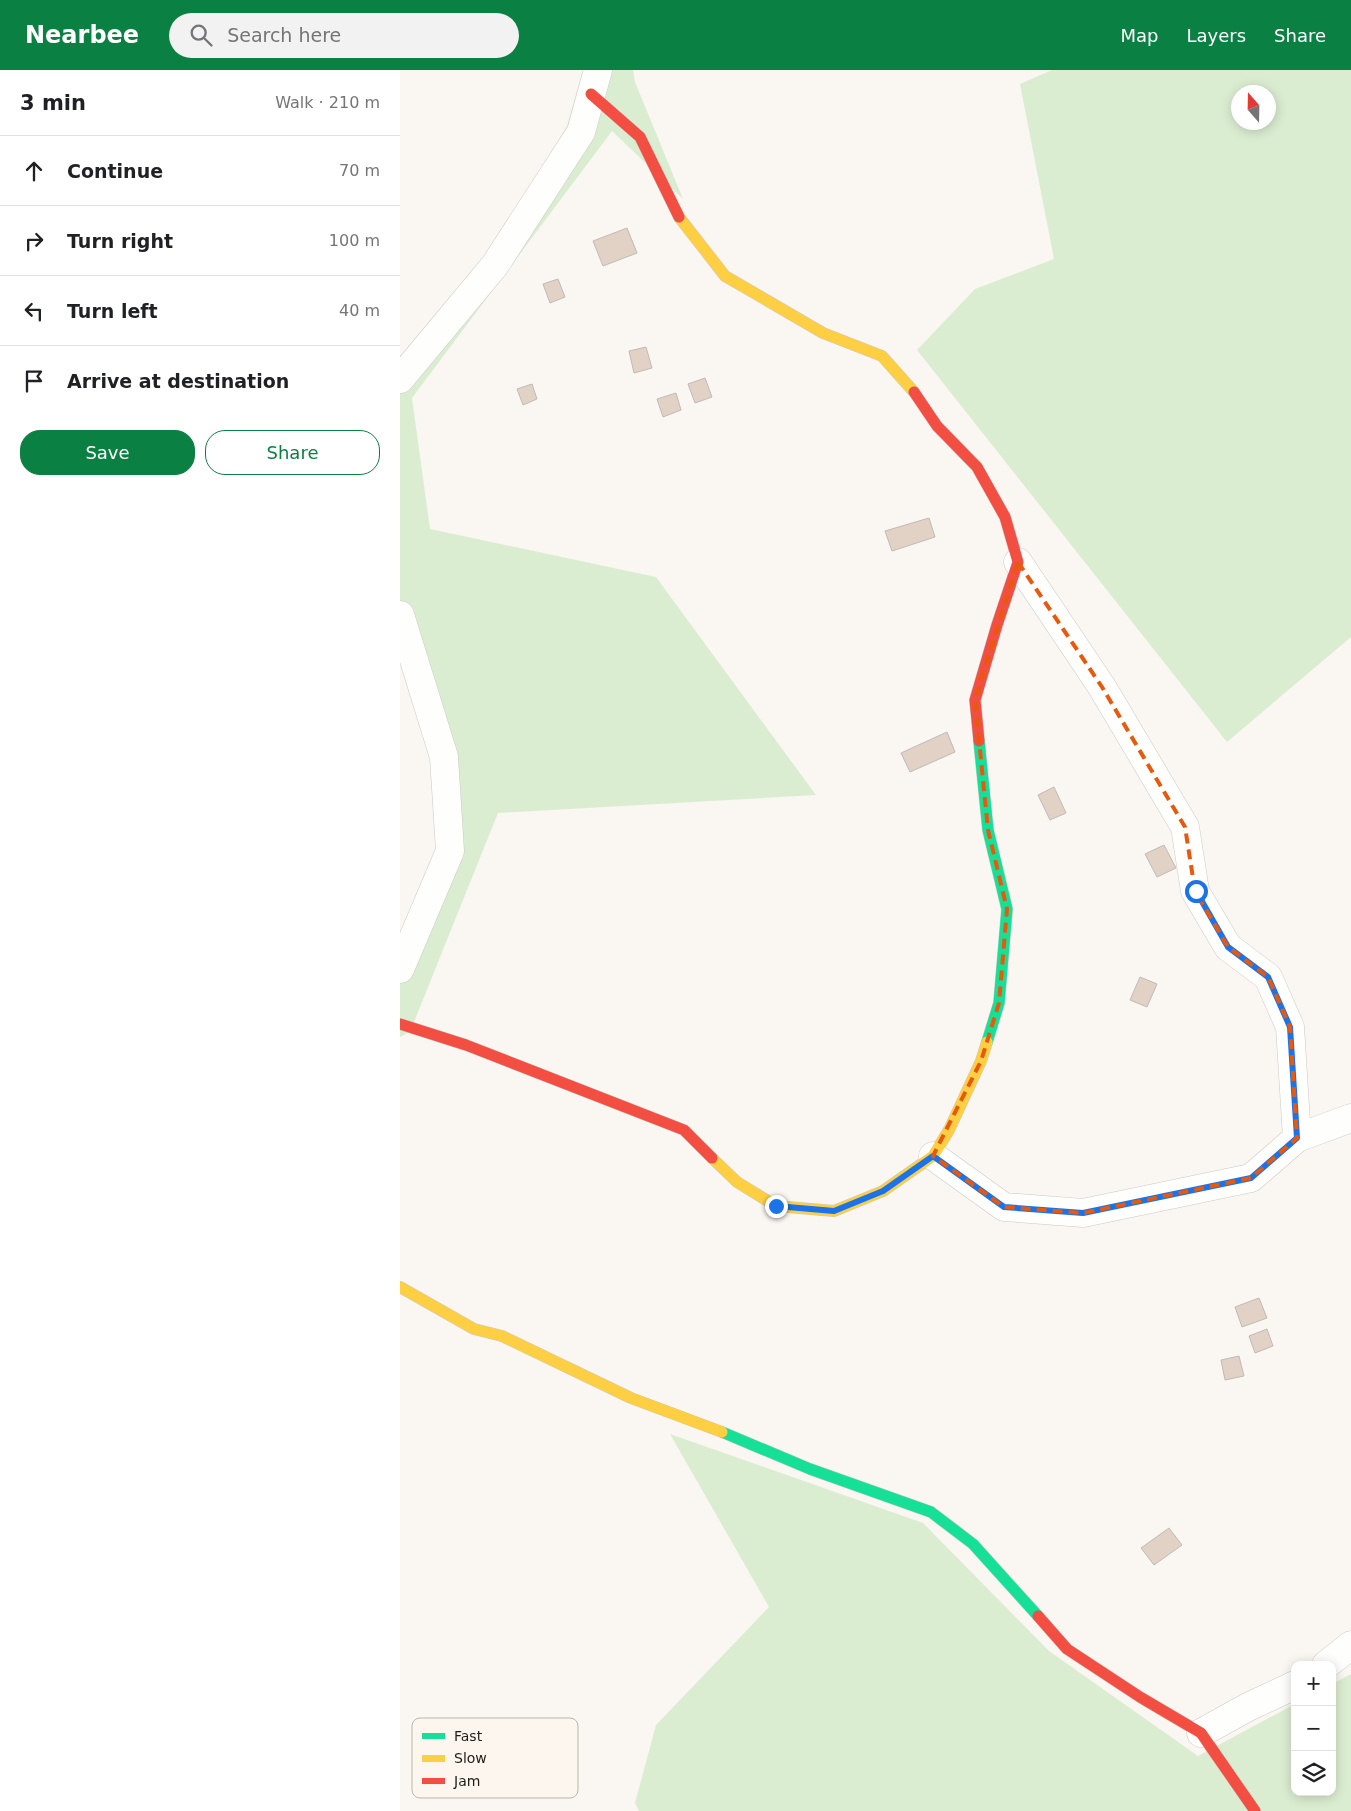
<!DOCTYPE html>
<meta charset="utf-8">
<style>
body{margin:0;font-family:"DejaVu Sans",sans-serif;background:#f2f2f2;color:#202124}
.controls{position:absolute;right:15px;bottom:15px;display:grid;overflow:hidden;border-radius:10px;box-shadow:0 2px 12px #0003}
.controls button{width:45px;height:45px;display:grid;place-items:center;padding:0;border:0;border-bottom:1px solid #e0e0e0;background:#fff;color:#202124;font:25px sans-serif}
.compass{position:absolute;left:831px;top:15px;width:45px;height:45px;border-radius:50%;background:#fff;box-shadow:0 2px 12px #0003;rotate:340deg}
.stop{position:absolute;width:15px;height:15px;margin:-11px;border:4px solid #1a73e8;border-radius:50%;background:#fff}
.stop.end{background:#1a73e8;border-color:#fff;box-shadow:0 1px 5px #0008}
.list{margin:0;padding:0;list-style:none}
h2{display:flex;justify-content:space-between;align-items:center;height:65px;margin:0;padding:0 20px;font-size:21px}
h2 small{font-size:16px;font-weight:400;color:#757577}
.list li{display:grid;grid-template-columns:32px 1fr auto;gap:15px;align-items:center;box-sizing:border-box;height:70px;padding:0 20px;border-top:1px solid #e0e0e0}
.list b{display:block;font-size:19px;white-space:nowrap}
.list em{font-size:16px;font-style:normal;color:#757577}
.actions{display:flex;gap:10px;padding:15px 20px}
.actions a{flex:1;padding:11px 0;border:1px solid #0b8043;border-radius:20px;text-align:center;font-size:18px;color:#0b8043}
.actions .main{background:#0b8043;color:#fff}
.icon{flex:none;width:28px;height:28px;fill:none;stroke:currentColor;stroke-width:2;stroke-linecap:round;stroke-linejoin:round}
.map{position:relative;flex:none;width:951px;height:1741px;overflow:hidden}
header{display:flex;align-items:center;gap:30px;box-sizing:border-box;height:70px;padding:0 25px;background:#0b8043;color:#fff}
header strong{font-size:24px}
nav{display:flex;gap:28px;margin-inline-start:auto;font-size:18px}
.search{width:350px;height:45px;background:#f2f2f2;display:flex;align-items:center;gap:12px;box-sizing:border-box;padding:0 18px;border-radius:28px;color:#757577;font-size:19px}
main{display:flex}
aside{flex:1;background:#fff}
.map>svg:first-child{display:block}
.green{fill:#dbedd1;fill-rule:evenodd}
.building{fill:#e2d1c5;stroke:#bfbbb8}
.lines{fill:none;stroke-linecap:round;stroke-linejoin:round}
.street-casing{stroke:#ccc9c7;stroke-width:29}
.fast-casing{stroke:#ccc9c7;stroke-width:12}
.slow-casing{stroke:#ccc9c7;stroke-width:12}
.jam-casing{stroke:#ccc9c7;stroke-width:12}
.street{stroke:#fefefd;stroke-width:28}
.fast{stroke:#16e098;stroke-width:11}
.slow{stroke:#ffcf43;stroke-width:11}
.jam{stroke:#f24e42;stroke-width:11}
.route{stroke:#1a73e8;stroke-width:6}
.marked{fill:none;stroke:#e8590c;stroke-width:4;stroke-dasharray:10 6;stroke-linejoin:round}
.key{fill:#fdf6ee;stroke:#bab5ae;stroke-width:1}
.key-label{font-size:14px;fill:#1f1c19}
</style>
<header>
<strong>Nearbee</strong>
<div class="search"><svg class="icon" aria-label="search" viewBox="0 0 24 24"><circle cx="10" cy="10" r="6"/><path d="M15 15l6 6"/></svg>Search here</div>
<nav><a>Map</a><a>Layers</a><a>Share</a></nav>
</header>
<main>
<aside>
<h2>3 min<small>Walk · 210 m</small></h2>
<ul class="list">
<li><svg class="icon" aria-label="ahead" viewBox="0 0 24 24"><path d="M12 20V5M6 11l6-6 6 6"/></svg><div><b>Continue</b></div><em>70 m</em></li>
<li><svg class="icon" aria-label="right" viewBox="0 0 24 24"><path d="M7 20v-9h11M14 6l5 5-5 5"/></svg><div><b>Turn right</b></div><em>100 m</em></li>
<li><svg class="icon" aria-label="left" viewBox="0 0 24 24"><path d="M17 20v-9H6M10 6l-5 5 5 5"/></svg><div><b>Turn left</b></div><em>40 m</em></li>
<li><svg class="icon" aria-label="arrive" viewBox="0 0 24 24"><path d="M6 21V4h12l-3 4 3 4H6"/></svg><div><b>Arrive at destination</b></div></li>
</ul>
<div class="actions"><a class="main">Save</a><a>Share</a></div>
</aside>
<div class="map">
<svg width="951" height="1741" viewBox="0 0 951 1741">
<rect width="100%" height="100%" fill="#faf6f2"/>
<path class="green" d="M183,0H233L235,12L283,129L212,61L12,328L30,459L256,507L416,725L98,743L10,962L0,967V870L40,783L33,687L0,580V297L84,195L167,56Z
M652,0H951V567L827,672L517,280L575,219L654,189L620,14ZM838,22H868V52H838Z
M270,1364L523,1453L649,1581L798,1686L895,1634V1722H932V1614L951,1604V1741H239L235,1733L256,1655L369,1537Z"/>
<path class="building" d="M227,158L237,183L203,196L193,171Z
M158,209L165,227L150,233L143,214Z
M246,277L252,298L234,303L229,281Z
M305,308L312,327L295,333L288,314Z
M132,314L137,329L123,335L117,319Z
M276,323L281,340L263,347L257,329Z
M529,448L535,467L492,481L485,461Z
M547,662L555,682L510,702L501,683Z
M654,717L666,743L650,750L638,725Z
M764,775L776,798L757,807L745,784Z
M740,907L757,914L747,937L730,930Z
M859,1228L867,1248L842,1257L835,1237Z
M867,1259L873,1276L855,1283L849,1266Z
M839,1286L844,1306L825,1310L821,1290Z
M769,1458L782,1475L754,1495L741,1478Z"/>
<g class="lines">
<g class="street-casing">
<path id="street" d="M0,309L95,195L181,62L198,0
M618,492L702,617L785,757L795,821L828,877L868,907L890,957L897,1068
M0,545L44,687L50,781L0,899
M533,1086L604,1137L683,1143L851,1108L897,1068L951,1048
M926,1595L951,1575
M801,1663L848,1637L895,1615"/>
</g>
<g class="fast-casing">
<path id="fast" d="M579,671L588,760L607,839L599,933L587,972
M322,1362L410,1399L531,1442L573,1474L638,1546"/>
</g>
<g class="slow-casing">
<path id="slow" d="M279,147L325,206L423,263L482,286L514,322
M312,1088L337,1112L376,1136L434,1141L483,1121L533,1086L549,1060L581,991L587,972
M0,1217L74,1259L102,1266L231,1328L322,1362"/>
</g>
<g class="jam-casing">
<path id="jam" d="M191,24L240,67L279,147
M514,322L537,356L577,397L605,447L618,492L597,555L575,630L579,671
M0,954L66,975L284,1060L312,1088
M638,1546L667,1579L740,1627L801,1663L855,1741"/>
</g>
<use href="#street" class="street"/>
<use href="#fast" class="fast"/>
<use href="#slow" class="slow"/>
<use href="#jam" class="jam"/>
</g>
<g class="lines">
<path class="route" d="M376,1136L434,1141L483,1121L533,1086L604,1137L683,1143L851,1108L897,1068L890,957L868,907L828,877L796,821"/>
</g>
<path class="marked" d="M618,492L702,617L785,757L795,821L828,877L868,907L890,957L897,1068L851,1108L683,1143L604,1137L533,1086L581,991L599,933L607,839L588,760L575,630Z"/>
<rect x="12" y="1648" width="166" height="80" rx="8" class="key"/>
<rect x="22" y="1663" width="23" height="6" fill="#16e098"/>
<rect x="22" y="1685" width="23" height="7" fill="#ffcf43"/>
<rect x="22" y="1708" width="23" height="6" fill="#f24e42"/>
<g class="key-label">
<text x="54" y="1671">Fast</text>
<text x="54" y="1693">Slow</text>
<text x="54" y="1716">Jam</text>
</g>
</svg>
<div class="controls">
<button>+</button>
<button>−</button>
<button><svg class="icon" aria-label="layers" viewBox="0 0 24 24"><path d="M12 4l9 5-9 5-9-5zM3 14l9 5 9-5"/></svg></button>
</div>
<svg class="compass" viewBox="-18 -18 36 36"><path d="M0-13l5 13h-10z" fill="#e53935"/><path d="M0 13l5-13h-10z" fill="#757577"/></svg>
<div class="stop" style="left:796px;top:821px"></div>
<div class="stop end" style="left:376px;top:1136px"></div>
</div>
</main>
